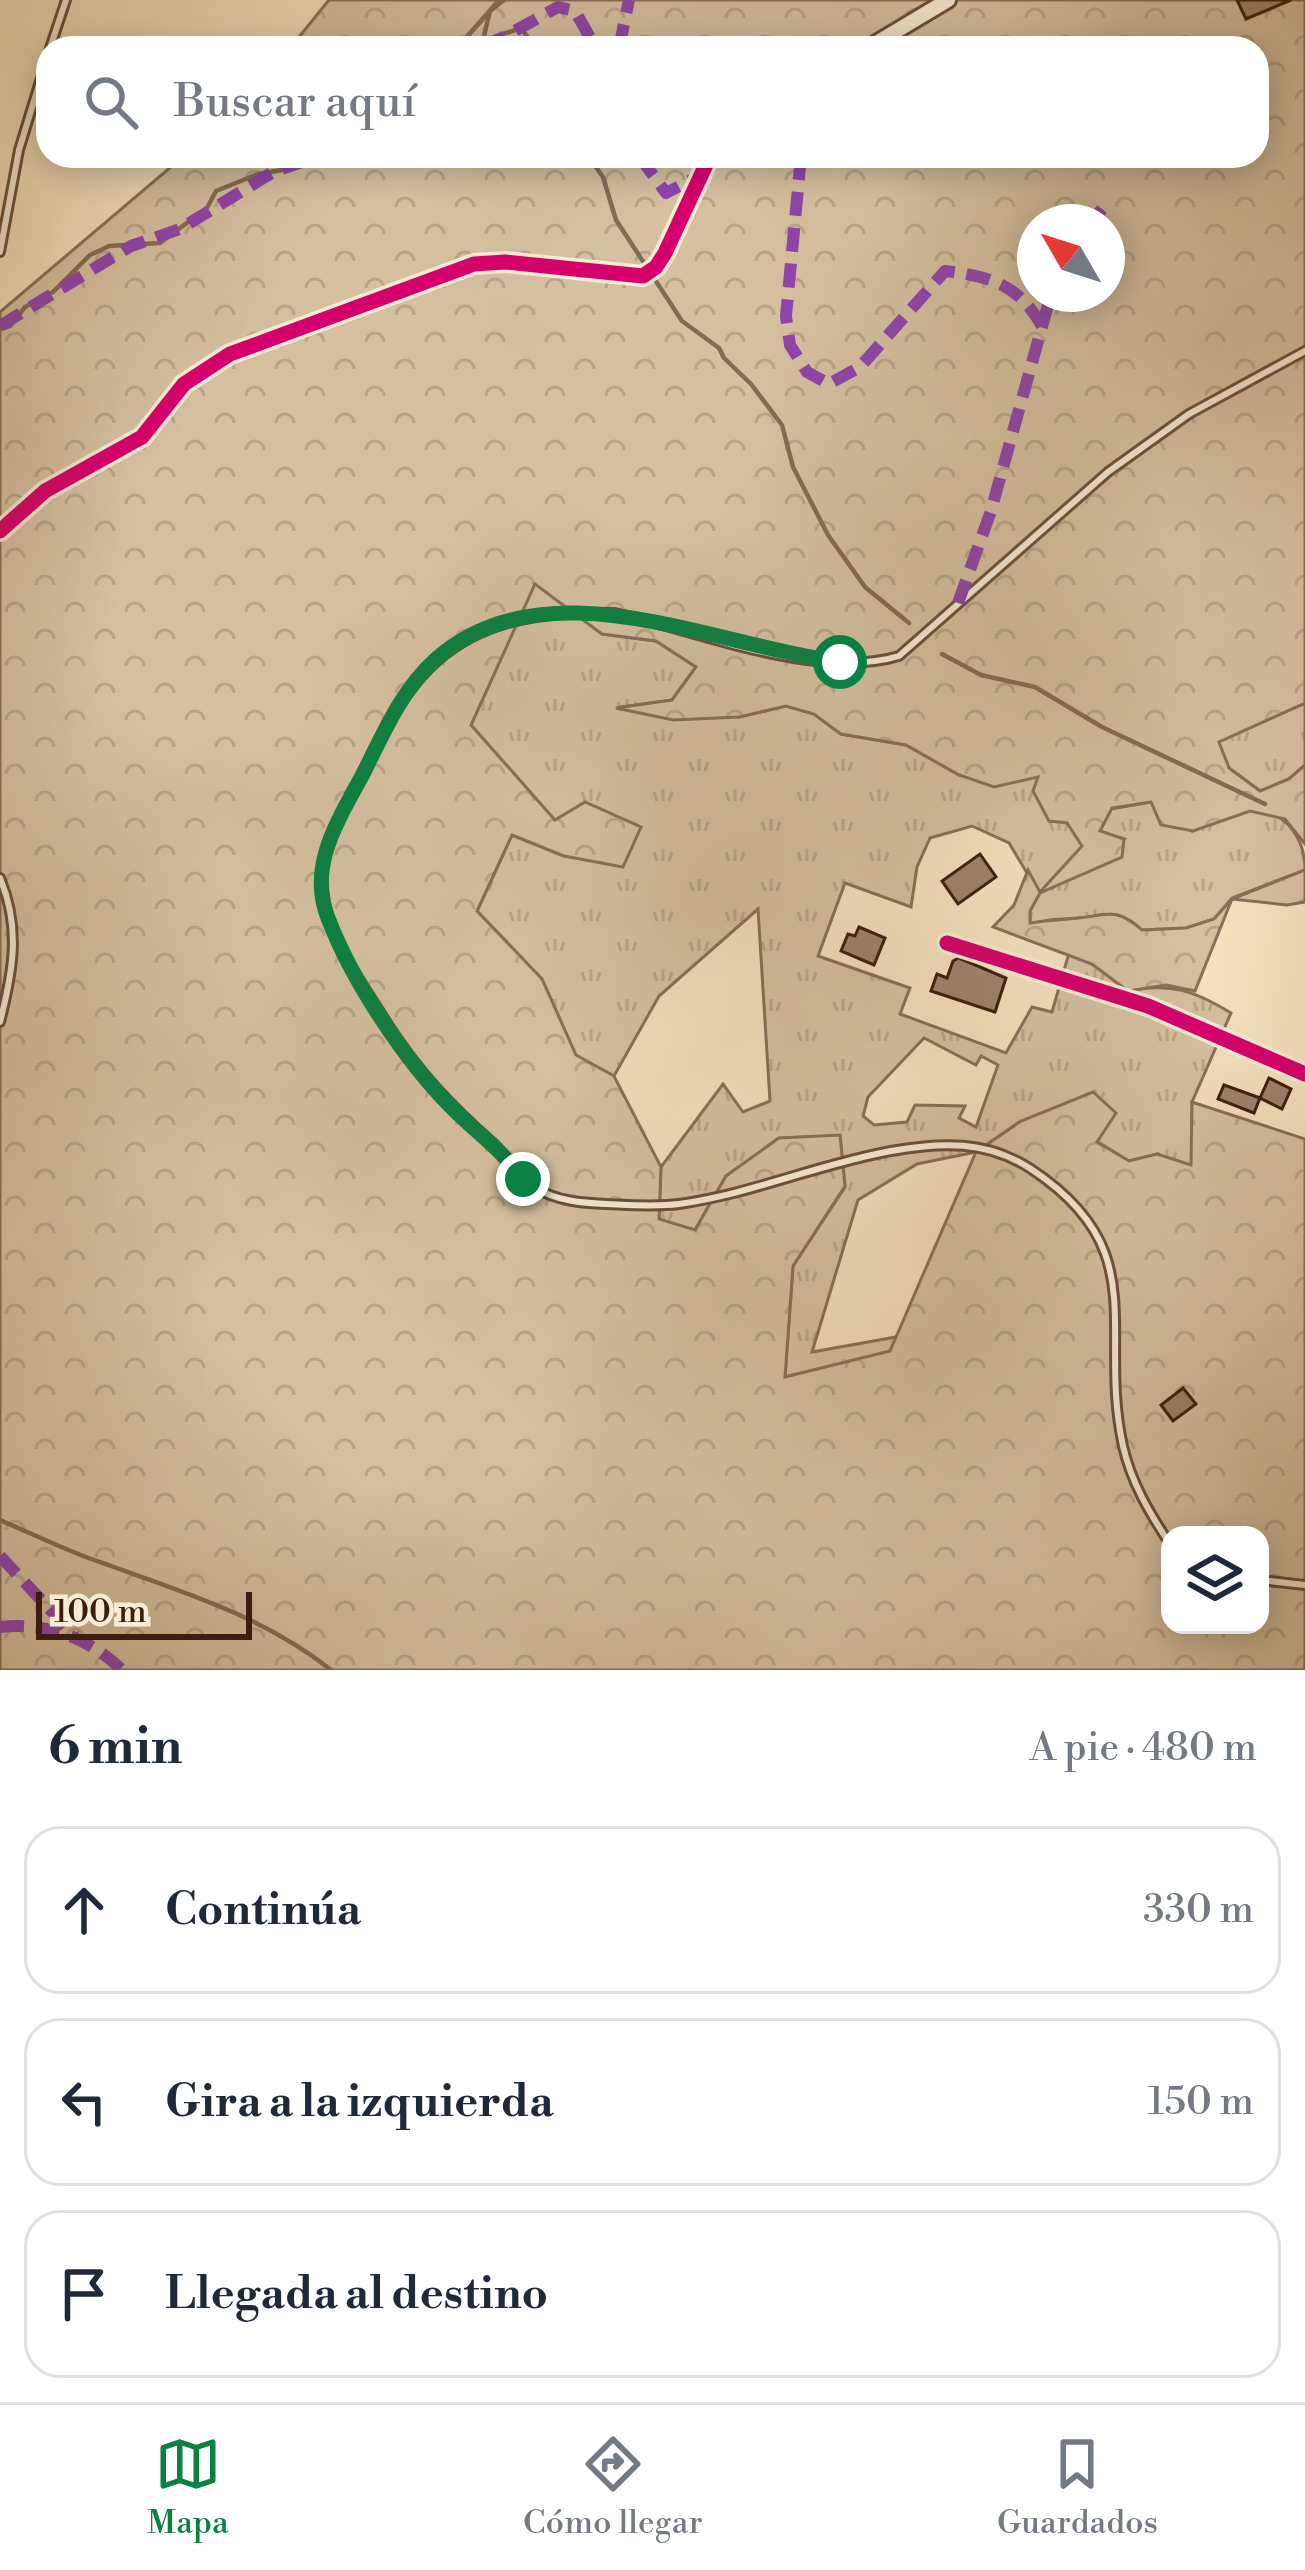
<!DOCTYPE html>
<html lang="es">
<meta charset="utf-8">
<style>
body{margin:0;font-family:"Libre Bodoni",serif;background:#f2f2f3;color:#1f2937}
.controls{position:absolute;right:36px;bottom:36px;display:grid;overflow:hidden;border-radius:24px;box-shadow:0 6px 30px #0003}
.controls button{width:108px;height:108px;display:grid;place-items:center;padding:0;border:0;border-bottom:3px solid #e0e1e3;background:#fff;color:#1f2937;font:60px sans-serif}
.compass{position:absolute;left:1017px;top:204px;width:108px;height:108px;border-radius:50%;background:#fff;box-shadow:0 6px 30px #0003;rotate:309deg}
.scale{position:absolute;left:36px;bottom:30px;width:216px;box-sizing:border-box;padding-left:12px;border:6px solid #3c1e0e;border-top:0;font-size:33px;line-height:42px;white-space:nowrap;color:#3c1e0e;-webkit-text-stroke:9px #f8ecd5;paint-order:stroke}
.stop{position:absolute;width:36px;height:36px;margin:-27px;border:9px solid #0b8043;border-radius:50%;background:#fff}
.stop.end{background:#0b8043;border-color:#fff;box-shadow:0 3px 12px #0008}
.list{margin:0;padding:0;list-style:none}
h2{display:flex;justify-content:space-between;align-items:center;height:156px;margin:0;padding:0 48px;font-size:51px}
h2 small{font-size:39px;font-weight:400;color:#747a83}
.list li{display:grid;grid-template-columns:78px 1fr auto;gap:36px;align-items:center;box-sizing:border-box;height:168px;margin:0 24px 24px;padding:0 24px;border:3px solid #e0e1e3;border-radius:36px}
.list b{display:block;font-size:45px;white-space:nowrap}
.list em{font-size:39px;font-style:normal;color:#747a83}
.icon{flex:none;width:66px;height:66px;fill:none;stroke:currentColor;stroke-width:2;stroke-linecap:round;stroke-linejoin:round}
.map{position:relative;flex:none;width:1305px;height:1670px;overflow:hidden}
.search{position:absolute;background:#fff;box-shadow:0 6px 30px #0003;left:36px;right:36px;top:36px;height:132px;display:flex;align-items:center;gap:30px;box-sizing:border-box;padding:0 42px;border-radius:36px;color:#747a83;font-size:45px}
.sheet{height:732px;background:#fff}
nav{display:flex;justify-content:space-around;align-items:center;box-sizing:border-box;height:168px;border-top:3px solid #e0e1e3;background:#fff;font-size:33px;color:#747a83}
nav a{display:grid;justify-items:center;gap:6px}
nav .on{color:#0b8043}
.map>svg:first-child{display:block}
.grass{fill:url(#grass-tufts);stroke:#886f57;stroke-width:3;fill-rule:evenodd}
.forest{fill:url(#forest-crowns);stroke:#886f57;stroke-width:3;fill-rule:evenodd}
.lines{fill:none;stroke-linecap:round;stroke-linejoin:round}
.stream{stroke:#856b54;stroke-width:4.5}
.building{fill:#9c836a;stroke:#3c1e0e;stroke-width:3}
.service-casing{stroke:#6a4f3a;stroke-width:12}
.minor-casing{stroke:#6a4f3a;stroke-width:20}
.service{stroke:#f8ecd5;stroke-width:6}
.minor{stroke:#f8ecd5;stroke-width:14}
.quiet{stroke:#8e44ad;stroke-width:12;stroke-dasharray:24 12;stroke-linecap:butt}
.cycleway-casing{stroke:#f8ecd5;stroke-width:22}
.cycleway{stroke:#d6006c;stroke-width:15}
.route{stroke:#0b8043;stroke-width:15}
</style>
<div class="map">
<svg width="1305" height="1670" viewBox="0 0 1305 1670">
<defs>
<pattern id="grass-tufts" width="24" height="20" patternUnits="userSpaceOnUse" patternTransform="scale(3)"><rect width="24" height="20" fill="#d5c0a0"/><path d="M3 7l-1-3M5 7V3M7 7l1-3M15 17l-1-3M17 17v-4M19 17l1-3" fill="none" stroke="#b8a589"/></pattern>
<pattern id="forest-crowns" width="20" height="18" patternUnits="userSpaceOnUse" patternTransform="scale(3)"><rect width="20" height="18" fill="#d5c0a0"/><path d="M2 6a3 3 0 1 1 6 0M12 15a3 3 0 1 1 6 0" fill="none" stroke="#b8a589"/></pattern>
</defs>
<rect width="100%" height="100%" fill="#f4e1be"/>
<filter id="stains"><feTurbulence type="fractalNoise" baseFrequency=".00167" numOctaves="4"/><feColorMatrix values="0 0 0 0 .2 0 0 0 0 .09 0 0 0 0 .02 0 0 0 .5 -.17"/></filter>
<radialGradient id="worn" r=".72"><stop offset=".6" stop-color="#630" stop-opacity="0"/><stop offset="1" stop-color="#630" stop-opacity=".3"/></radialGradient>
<path class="grass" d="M535,583L602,634L656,641L696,667L672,700L621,707L739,717L786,706L814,714L841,734L906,745L959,775L1039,776L1083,846L1042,892L1124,839L1099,831L1111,809L1151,802L1192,831C1210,825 1230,814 1247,811C1285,806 1305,839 1305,870L1232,898L1214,919L1186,928L1142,930C1116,907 1109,915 1079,918C1061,920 1048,918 1030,925V911L1039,893L1009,843L972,826L930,838L917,867L911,907L845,883L818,956L910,988L900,1014L1006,1053L1032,1007L1052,1012L1069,953L1092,964L1128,991C1170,982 1195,991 1231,1013L1192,1102V1166L1157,1154L1129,1161L1096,1141L1021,1121L976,1152L917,1164L858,1200L812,1352L896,1337L890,1352L785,1377L793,1266L845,1187L840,1136L779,1138L726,1176L695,1230L659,1220L661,1167L723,1084L743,1112L770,1101L758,909L659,996L614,1076L576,1056L542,979L477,911L512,835L564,856L555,821L471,725ZM924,1038L976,1065L981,1056L998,1065L976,1127L959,1118L965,1106L915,1105L907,1122L874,1125L863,1116L868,1097Z
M1305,703V765L1289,779L1260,791L1229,768L1218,742Z"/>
<path class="forest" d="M329,0H498L456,48H290Z
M501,0H1305V703L1219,742L1229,768L1260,791L1289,779L1305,765V844L1285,819L1250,811L1193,831L1161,825L1151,802L1112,808L1100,831L1124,839L1122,857L1040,893L1030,911V923C1047,920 1061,920 1079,918C1109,915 1116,907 1142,930L1186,928L1214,919L1232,899L1305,870V902L1287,905L1232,899L1195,991L1166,985L1128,991L1092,964L993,927L1014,905L1028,870L1040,892L1082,846L1067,823L1049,821L1033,791L1038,777L994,787L959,775L906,745L841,734L814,714L786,706L739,717L673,720L616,708L672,700L696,667L656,641L602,634L535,584L471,725L555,820L585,802L641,827L623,867L564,856L512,835L477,911L542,979L576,1055L614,1076L661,1167L659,1219L695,1230L726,1176L779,1138L840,1135L845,1186L793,1266L785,1377L890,1351L976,1152L1021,1121L1093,1092L1116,1113L1097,1142L1129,1161L1157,1154L1191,1165L1192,1102L1305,1139V1670H0V312L179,160L192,156H1257V48H458ZM1035,222H1107V294H1035ZM1170,1535H1260V1625H1170Z"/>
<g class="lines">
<path class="stream" d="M485,40L521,28L536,48
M481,48L490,11L504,0
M588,156L603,177L616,220L682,321L719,348L724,358L751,384L782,425L793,467L828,535L865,587L909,623
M0,329L10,326L25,307L53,292L90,255L109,246L160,243L207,208L216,191L258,174L282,170L306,156
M942,654L981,675L1035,687L1102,727L1265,804
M0,1520C28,1532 57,1546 86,1557C170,1588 260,1613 331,1670"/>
</g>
<path class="building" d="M1237,0H1291L1246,19Z
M980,854L996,877L958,904L942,881Z
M859,927L885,938L874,965L841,951L848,934L855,936Z
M959,958L1006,978L995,1012L931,991L937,974L947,978L953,961Z
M1269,1078L1291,1089L1282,1109L1260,1098Z
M1224,1085L1260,1098L1254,1113L1218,1099Z
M1183,1388L1196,1404L1173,1421L1161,1405Z"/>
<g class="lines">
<g class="service-casing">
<path id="service" d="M50,48L66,0
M0,252L19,150L48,55
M0,878C21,928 13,971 0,1022
M1170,1544C1150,1514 1131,1482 1123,1446C1097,1329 1155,1251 1031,1169C987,1140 941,1142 891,1151C819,1164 751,1194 679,1204C655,1207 630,1205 606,1204C583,1203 556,1201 536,1188C517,1178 508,1156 492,1142C450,1105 415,1068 385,1020C350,963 309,915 327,846C400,697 424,606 615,613C698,631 816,681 899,656L1108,472L1189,414L1305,351
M1260,1580L1305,1585"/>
</g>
<g class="minor-casing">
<path id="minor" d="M868,48L948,0
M0,531L45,491L142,437L184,384L230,354L474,264L505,262L643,276L656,267L665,253L710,156
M947,943L1148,1006L1305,1074"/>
</g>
<use href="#service" class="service"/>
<use href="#minor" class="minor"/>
<path class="quiet" d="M484,48L558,7L575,11L596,48
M619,48L629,0
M639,156L666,193L699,176
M801,156L786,316L790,345L807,372L829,384L860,367L945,271C992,277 1018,284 1042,326
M1092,222L1102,209
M0,326L131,246L180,229L273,172L319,156
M958,603L991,511L1051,294
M0,1556L75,1636
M0,1627C47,1622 88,1637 122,1670"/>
<g class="cycleway-casing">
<path id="cycleway" d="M0,531L45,491L142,437L184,384L230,354L474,264L505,262L643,276L656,267L665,253L710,156
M947,943L1148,1006L1305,1074"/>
</g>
<use href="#cycleway" class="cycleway"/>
</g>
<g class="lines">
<path class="route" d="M523,1179C502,1150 477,1133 452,1108C405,1061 352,981 328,918C307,866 339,819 363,774C383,734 402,689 436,659C547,562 714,646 840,662"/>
</g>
<rect width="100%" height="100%" filter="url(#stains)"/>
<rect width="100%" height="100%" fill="url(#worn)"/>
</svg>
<div class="controls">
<button><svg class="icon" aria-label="layers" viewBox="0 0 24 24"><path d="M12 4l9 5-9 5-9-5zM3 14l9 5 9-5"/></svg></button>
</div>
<svg class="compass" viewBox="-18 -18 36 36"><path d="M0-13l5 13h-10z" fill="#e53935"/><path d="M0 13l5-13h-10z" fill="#747a83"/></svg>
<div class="scale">100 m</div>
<div class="stop" style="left:840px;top:662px"></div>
<div class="stop end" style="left:523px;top:1179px"></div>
<div class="search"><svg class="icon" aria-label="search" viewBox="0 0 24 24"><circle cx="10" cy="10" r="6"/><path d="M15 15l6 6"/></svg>Buscar aquí</div>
</div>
<section class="sheet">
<h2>6 min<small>A pie · 480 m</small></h2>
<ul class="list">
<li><svg class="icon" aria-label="ahead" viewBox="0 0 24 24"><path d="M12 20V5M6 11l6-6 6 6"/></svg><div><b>Continúa</b></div><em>330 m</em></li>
<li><svg class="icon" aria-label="left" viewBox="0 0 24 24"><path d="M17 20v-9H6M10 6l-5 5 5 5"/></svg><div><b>Gira a la izquierda</b></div><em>150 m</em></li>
<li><svg class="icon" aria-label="arrive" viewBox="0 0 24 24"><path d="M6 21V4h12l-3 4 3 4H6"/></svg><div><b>Llegada al destino</b></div></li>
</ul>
</section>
<nav>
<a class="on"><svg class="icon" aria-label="map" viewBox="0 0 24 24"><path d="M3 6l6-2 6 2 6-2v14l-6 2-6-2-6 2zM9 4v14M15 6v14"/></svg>Mapa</a>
<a><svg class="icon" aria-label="directions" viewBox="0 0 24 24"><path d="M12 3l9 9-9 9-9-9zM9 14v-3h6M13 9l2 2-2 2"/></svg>Cómo llegar</a>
<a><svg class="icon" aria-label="saved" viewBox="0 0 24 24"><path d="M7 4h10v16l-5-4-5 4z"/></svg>Guardados</a>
</nav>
